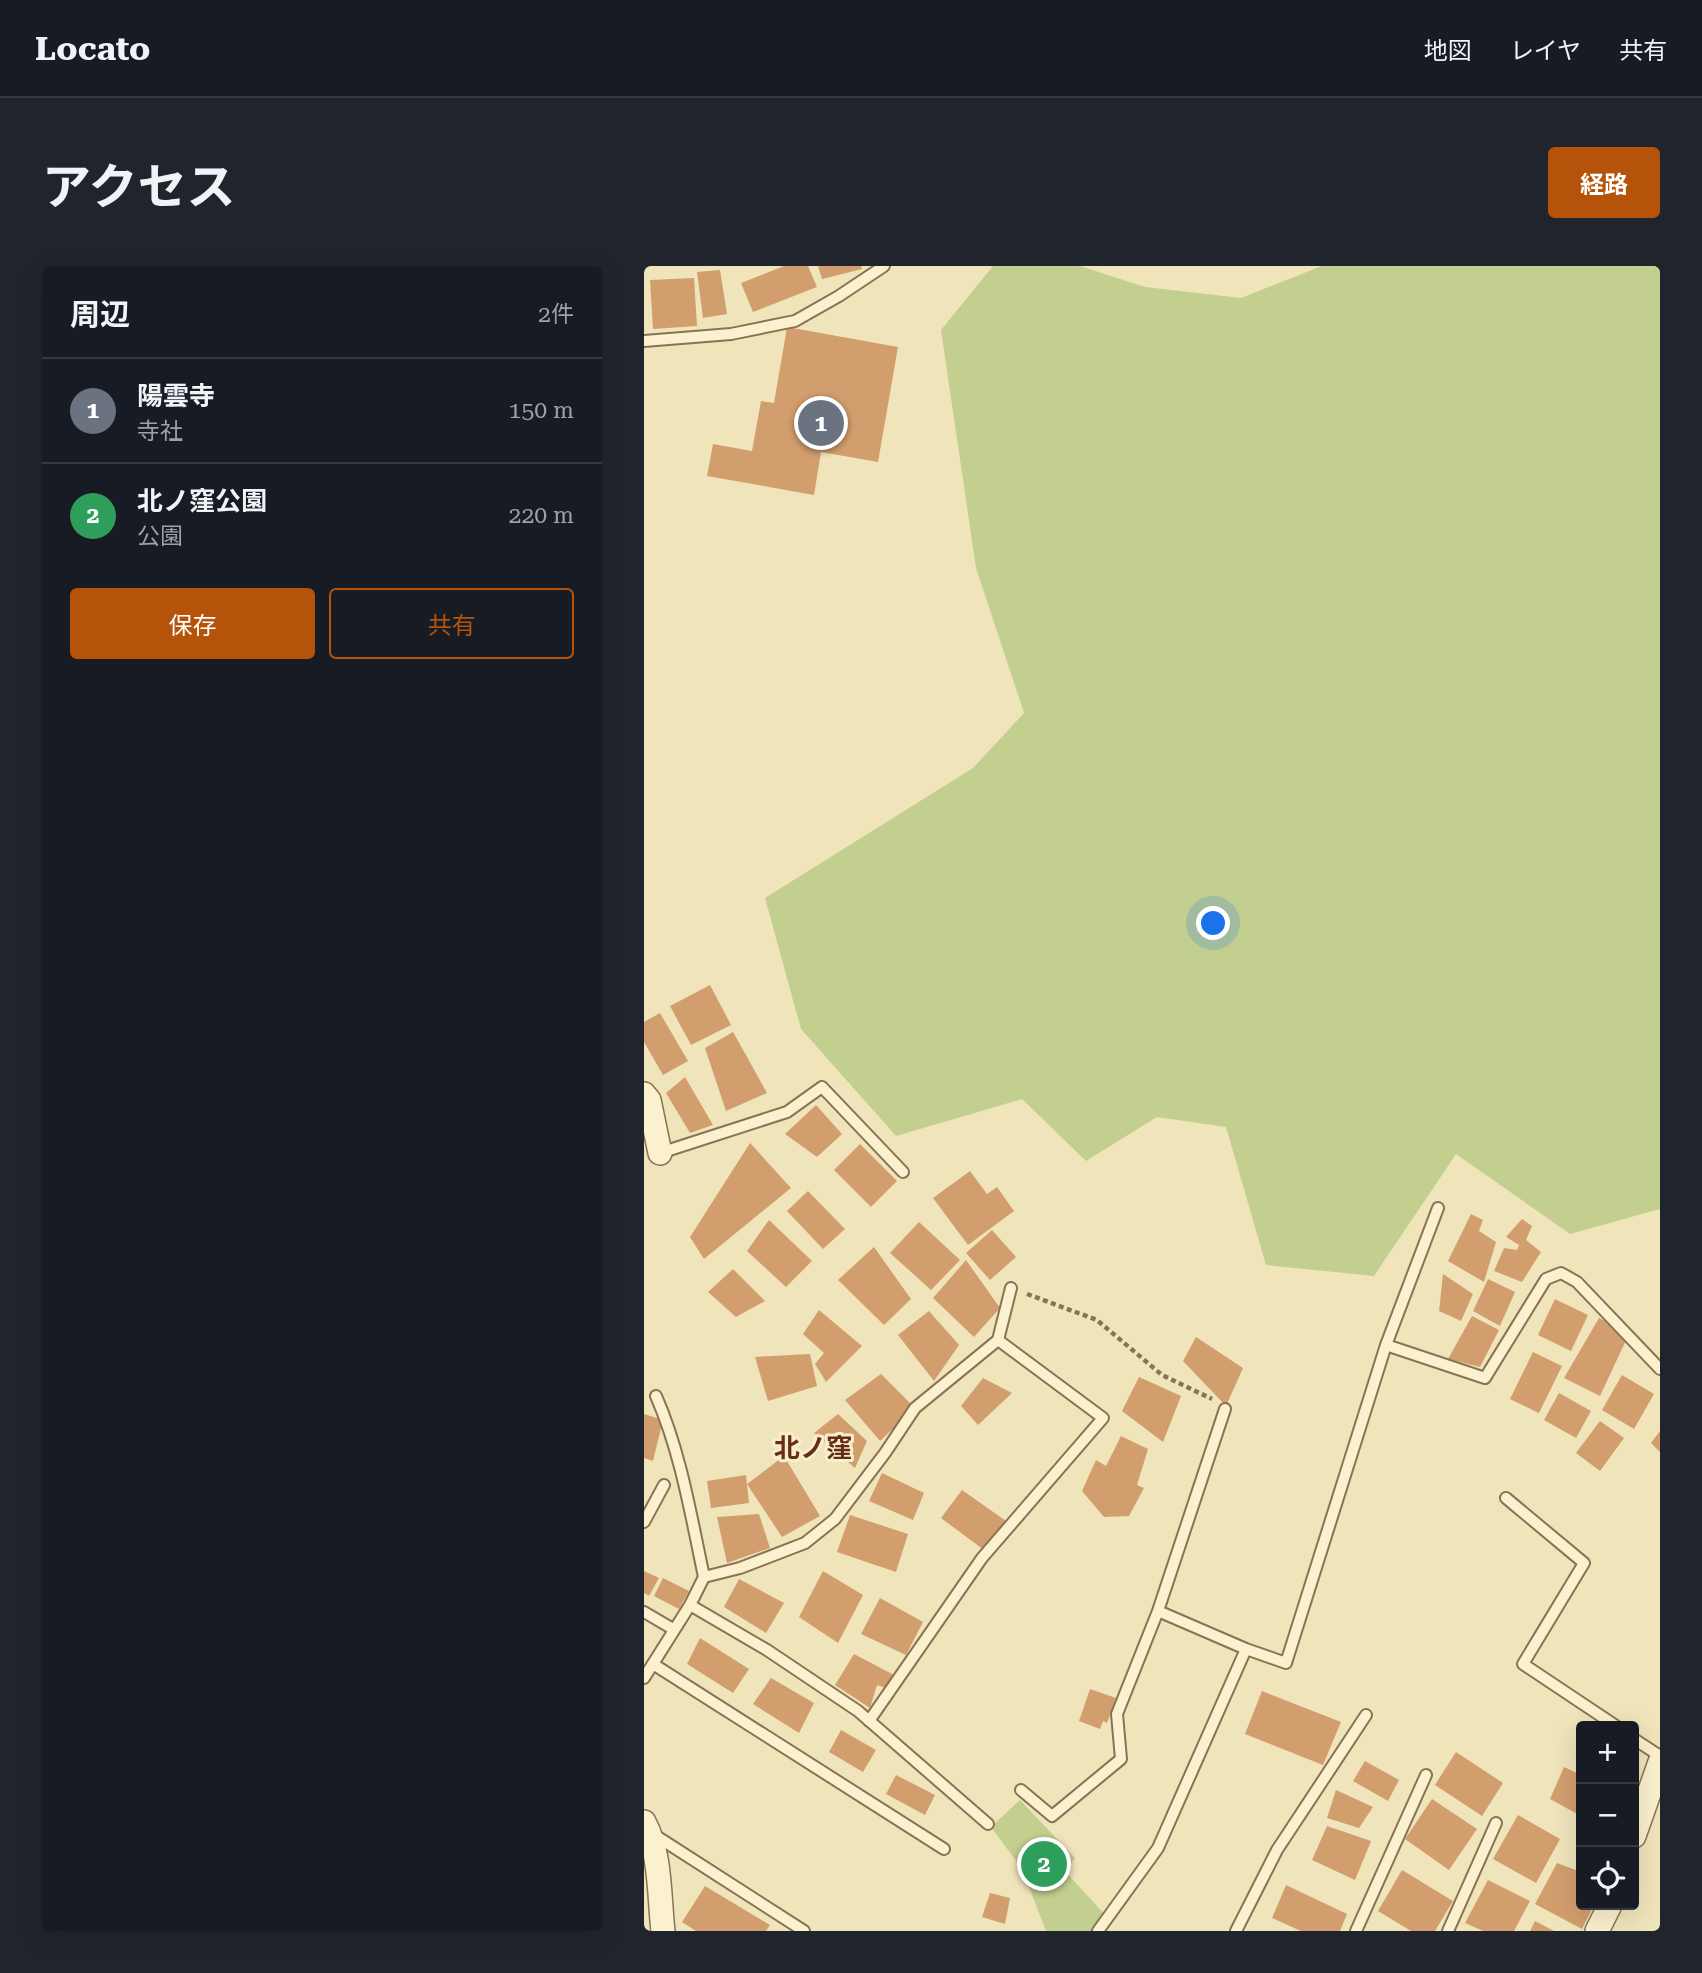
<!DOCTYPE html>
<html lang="ja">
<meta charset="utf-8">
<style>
body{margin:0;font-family:"Roboto Serif","Noto Sans JP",serif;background:#20242c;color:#f1f3f6}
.controls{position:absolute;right:21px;bottom:21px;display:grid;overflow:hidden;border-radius:7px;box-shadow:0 7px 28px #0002}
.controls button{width:63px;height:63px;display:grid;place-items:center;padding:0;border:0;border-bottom:2px solid #363941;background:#171b24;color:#f1f3f6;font:35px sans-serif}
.you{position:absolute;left:570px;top:658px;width:24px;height:24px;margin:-18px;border:5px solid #fff;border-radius:50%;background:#1a73e8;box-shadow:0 0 0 10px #1a73e833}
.badge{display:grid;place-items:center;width:46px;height:46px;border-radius:50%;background:#b45309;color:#fff;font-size:23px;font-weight:700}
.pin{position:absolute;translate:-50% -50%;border:4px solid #fff;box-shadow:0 2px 7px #0006}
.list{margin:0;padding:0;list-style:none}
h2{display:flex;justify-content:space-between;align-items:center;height:91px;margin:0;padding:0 28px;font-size:30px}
h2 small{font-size:23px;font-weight:400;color:#9ea1a6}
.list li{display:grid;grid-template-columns:46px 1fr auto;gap:21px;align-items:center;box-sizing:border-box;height:105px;padding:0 28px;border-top:2px solid #363941}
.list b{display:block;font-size:26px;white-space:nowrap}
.list p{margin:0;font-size:23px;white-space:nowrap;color:#9ea1a6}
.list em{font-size:23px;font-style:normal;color:#9ea1a6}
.actions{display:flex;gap:14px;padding:21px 28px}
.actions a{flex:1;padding:16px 0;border:2px solid #b45309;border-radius:7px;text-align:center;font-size:24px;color:#b45309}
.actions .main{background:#b45309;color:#fff}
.icon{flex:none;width:38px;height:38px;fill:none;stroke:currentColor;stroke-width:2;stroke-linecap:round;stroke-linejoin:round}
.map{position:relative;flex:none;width:1016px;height:1665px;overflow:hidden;border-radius:7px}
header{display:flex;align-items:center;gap:42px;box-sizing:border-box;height:98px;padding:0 35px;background:#171b24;border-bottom:2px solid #363941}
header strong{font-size:33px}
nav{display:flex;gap:38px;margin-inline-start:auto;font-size:24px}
.intro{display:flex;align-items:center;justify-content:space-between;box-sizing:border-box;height:168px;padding:0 42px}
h1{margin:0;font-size:49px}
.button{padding:18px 32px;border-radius:7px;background:#b45309;color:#fff;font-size:24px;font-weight:700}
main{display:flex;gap:42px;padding:0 42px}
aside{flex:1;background:#171b24;border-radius:7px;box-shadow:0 7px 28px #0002}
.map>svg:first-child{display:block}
.green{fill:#c3cf8f}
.building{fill:#d29e6e}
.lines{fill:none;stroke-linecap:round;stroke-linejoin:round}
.service-casing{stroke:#887354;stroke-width:14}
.minor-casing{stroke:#887354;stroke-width:26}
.path{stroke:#887354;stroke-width:4.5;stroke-dasharray:5 3.5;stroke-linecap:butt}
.service{stroke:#fbf1ce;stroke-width:10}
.minor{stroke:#fbf1ce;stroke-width:23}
.labels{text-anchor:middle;stroke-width:6;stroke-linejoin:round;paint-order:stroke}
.neighbourhood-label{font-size:26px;font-weight:bold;fill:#662d16;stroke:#f8eecb}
</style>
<header>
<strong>Locato</strong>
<nav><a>地図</a><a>レイヤ</a><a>共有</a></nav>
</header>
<div class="intro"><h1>アクセス</h1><a class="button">経路</a></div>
<main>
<aside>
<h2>周辺<small>2件</small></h2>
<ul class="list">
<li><span class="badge" style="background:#6b7280">1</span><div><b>陽雲寺</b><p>寺社</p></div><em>150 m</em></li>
<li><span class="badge" style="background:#2e9e5b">2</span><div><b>北ノ窪公園</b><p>公園</p></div><em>220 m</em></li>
</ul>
<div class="actions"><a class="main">保存</a><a>共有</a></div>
</aside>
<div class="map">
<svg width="1016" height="1665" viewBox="0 0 1016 1665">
<rect width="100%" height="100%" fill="#f0e4bb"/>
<path class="green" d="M349,0H436L501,21L597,32L678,0H1016V943L926,968L812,888L730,1010L622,999L582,861L513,851L442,895L378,833L252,870L157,763L121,632L329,502L380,447L332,302L297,64Z
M376,1534L431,1592L421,1605L461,1649L449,1665H402L378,1603L347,1561Z"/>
<path class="building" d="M140,0H164L173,21L109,46L97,17Z
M174,0H217L218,3L178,13Z
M76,4L83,48L59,52L53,6Z
M50,12L53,60L9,63L6,14Z
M143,61L254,81L234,196L177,186L170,229L63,210L69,178L108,185L117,135L130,137Z
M66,719L87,759L47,779L26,740Z
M16,747L44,795L19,809L0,776V756Z
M89,766L123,827L82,845L61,782Z
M41,811L69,859L46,867L22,827Z
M172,839L198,868L173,891L141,868Z
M106,877L147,922L60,993L46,971Z
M216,878L253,915L227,941L190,904Z
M326,905L343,928L353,921L370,945L324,979L289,932Z
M164,925L201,963L179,983L143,945Z
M827,948L839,954L835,965L852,976L840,1016L804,995Z
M878,953L888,960L882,974L897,986L878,1016L850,1005L860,982L873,984L875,979L862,971Z
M125,954L168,995L142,1021L103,985Z
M275,956L316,994L287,1024L246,987Z
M348,964L372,991L346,1014L322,987Z
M230,981L267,1033L240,1059L194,1014Z
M322,994L356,1042L330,1071L289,1032Z
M89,1003L121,1035L92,1051L64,1026Z
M799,1008L829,1028L817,1055L795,1045Z
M844,1013L871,1026L856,1060L829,1045Z
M911,1033L944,1049L927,1085L894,1069Z
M175,1044L218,1080L182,1116L171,1098L180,1087L159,1068Z
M285,1045L315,1079L290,1115L254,1069Z
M828,1050L855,1064L836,1101L804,1093Z
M955,1052L970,1059L984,1070L956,1130L920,1112Z
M552,1071L599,1102L582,1140L539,1095Z
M889,1086L918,1100L895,1147L866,1133Z
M166,1088L173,1120L124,1135L111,1091Z
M237,1108L271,1142L236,1175L201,1134Z
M978,1109L1010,1128L990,1163L958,1144Z
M495,1111L537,1130L519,1176L478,1145Z
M339,1112L368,1127L334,1159L317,1140Z
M915,1127L947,1145L932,1172L900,1154Z
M0,1148L19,1154L9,1195L0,1192Z
M194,1148L223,1175L211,1202L170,1167Z
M956,1155L980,1172L956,1205L932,1187Z
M1016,1165V1186L1007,1177Z
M477,1170L504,1183L493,1219L500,1222L485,1250L460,1251L438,1225L452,1194L462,1200Z
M140,1190L176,1250L138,1271L103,1218Z
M238,1207L280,1227L269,1254L225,1235Z
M102,1209L105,1237L67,1242L63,1215Z
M318,1224L362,1255L340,1284L297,1252Z
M115,1248L126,1282L83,1297L73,1251Z
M206,1249L264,1268L252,1306L193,1286Z
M0,1305L15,1312L5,1330L0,1327Z
M179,1305L219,1329L194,1377L155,1351Z
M19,1312L45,1325L35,1343L10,1330Z
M95,1313L140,1337L122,1367L80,1341Z
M236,1332L279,1356L262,1389L217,1368Z
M56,1372L105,1403L89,1427L43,1398Z
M210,1388L250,1409L244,1423L233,1419L226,1442L191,1419Z
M127,1412L170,1437L155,1467L109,1438Z
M446,1423L472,1432L463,1457L459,1455L456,1463L435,1455Z
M618,1425L697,1456L679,1499L601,1468Z
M197,1464L232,1484L219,1506L185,1486Z
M812,1486L859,1517L838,1550L791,1519Z
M721,1495L755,1514L744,1535L709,1515Z
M920,1501L937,1509V1550L906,1533Z
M252,1509L291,1529L281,1549L242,1528Z
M692,1524L729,1541L715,1562L683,1552Z
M788,1533L833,1563L805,1604L761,1573Z
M874,1549L916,1573L892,1617L849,1593Z
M683,1560L727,1575L711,1614L668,1594Z
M913,1597L937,1606V1639H950L938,1663L891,1638Z
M758,1604L809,1635L791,1665H767L734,1645Z
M844,1614L886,1635L870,1665H839L821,1657Z
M642,1619L703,1648L696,1665H657L628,1652Z
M61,1620L126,1659L122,1665H52L38,1656Z
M346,1627L366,1632L361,1658L338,1651Z
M891,1655L910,1665H886Z"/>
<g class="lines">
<g class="service-casing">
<path id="service" d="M0,75L87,68L151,55L195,30L240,0
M16,887L143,846L178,821L259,906
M742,1079L841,1112L902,1013L917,1007L933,1016L1016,1103
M12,1130C37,1187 47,1250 60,1311
M581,1143L514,1345L602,1383L642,1397L742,1079L794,942
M862,1232L940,1297L879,1398L972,1460
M0,1256L20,1219
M46,1339L123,1384L214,1445L344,1558
M0,1346L29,1363
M9,1398L300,1583
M0,1412L46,1339L60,1311L96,1302L161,1277L191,1253L241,1187L271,1142L354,1074L367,1022
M225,1455L338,1292L459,1152L354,1074
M990,1473L1016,1490
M377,1524L408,1550L477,1493L473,1448L514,1345
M9,1568L160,1665
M454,1665L514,1582L602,1383
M592,1665L633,1584L722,1449
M712,1665L782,1509
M804,1665L852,1557"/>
</g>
<g class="minor-casing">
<path id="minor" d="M0,828L5,834L16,887
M0,1556C17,1587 15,1630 19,1665
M990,1570L1016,1496
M953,1665L966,1639"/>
</g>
<path class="path" d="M383,1028L453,1054L518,1109L568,1133"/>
<use href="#service" class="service"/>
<use href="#minor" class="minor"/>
</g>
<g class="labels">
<g class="neighbourhood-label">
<text x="169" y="1191">北ノ窪</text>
</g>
</g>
</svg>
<div class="controls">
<button>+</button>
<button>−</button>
<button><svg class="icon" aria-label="locate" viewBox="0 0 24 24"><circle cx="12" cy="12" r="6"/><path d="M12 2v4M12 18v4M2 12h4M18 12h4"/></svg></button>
</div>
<div class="you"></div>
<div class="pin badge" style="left:177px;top:157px;background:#6b7280">1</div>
<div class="pin badge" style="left:400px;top:1598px;background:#2e9e5b">2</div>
</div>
</main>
